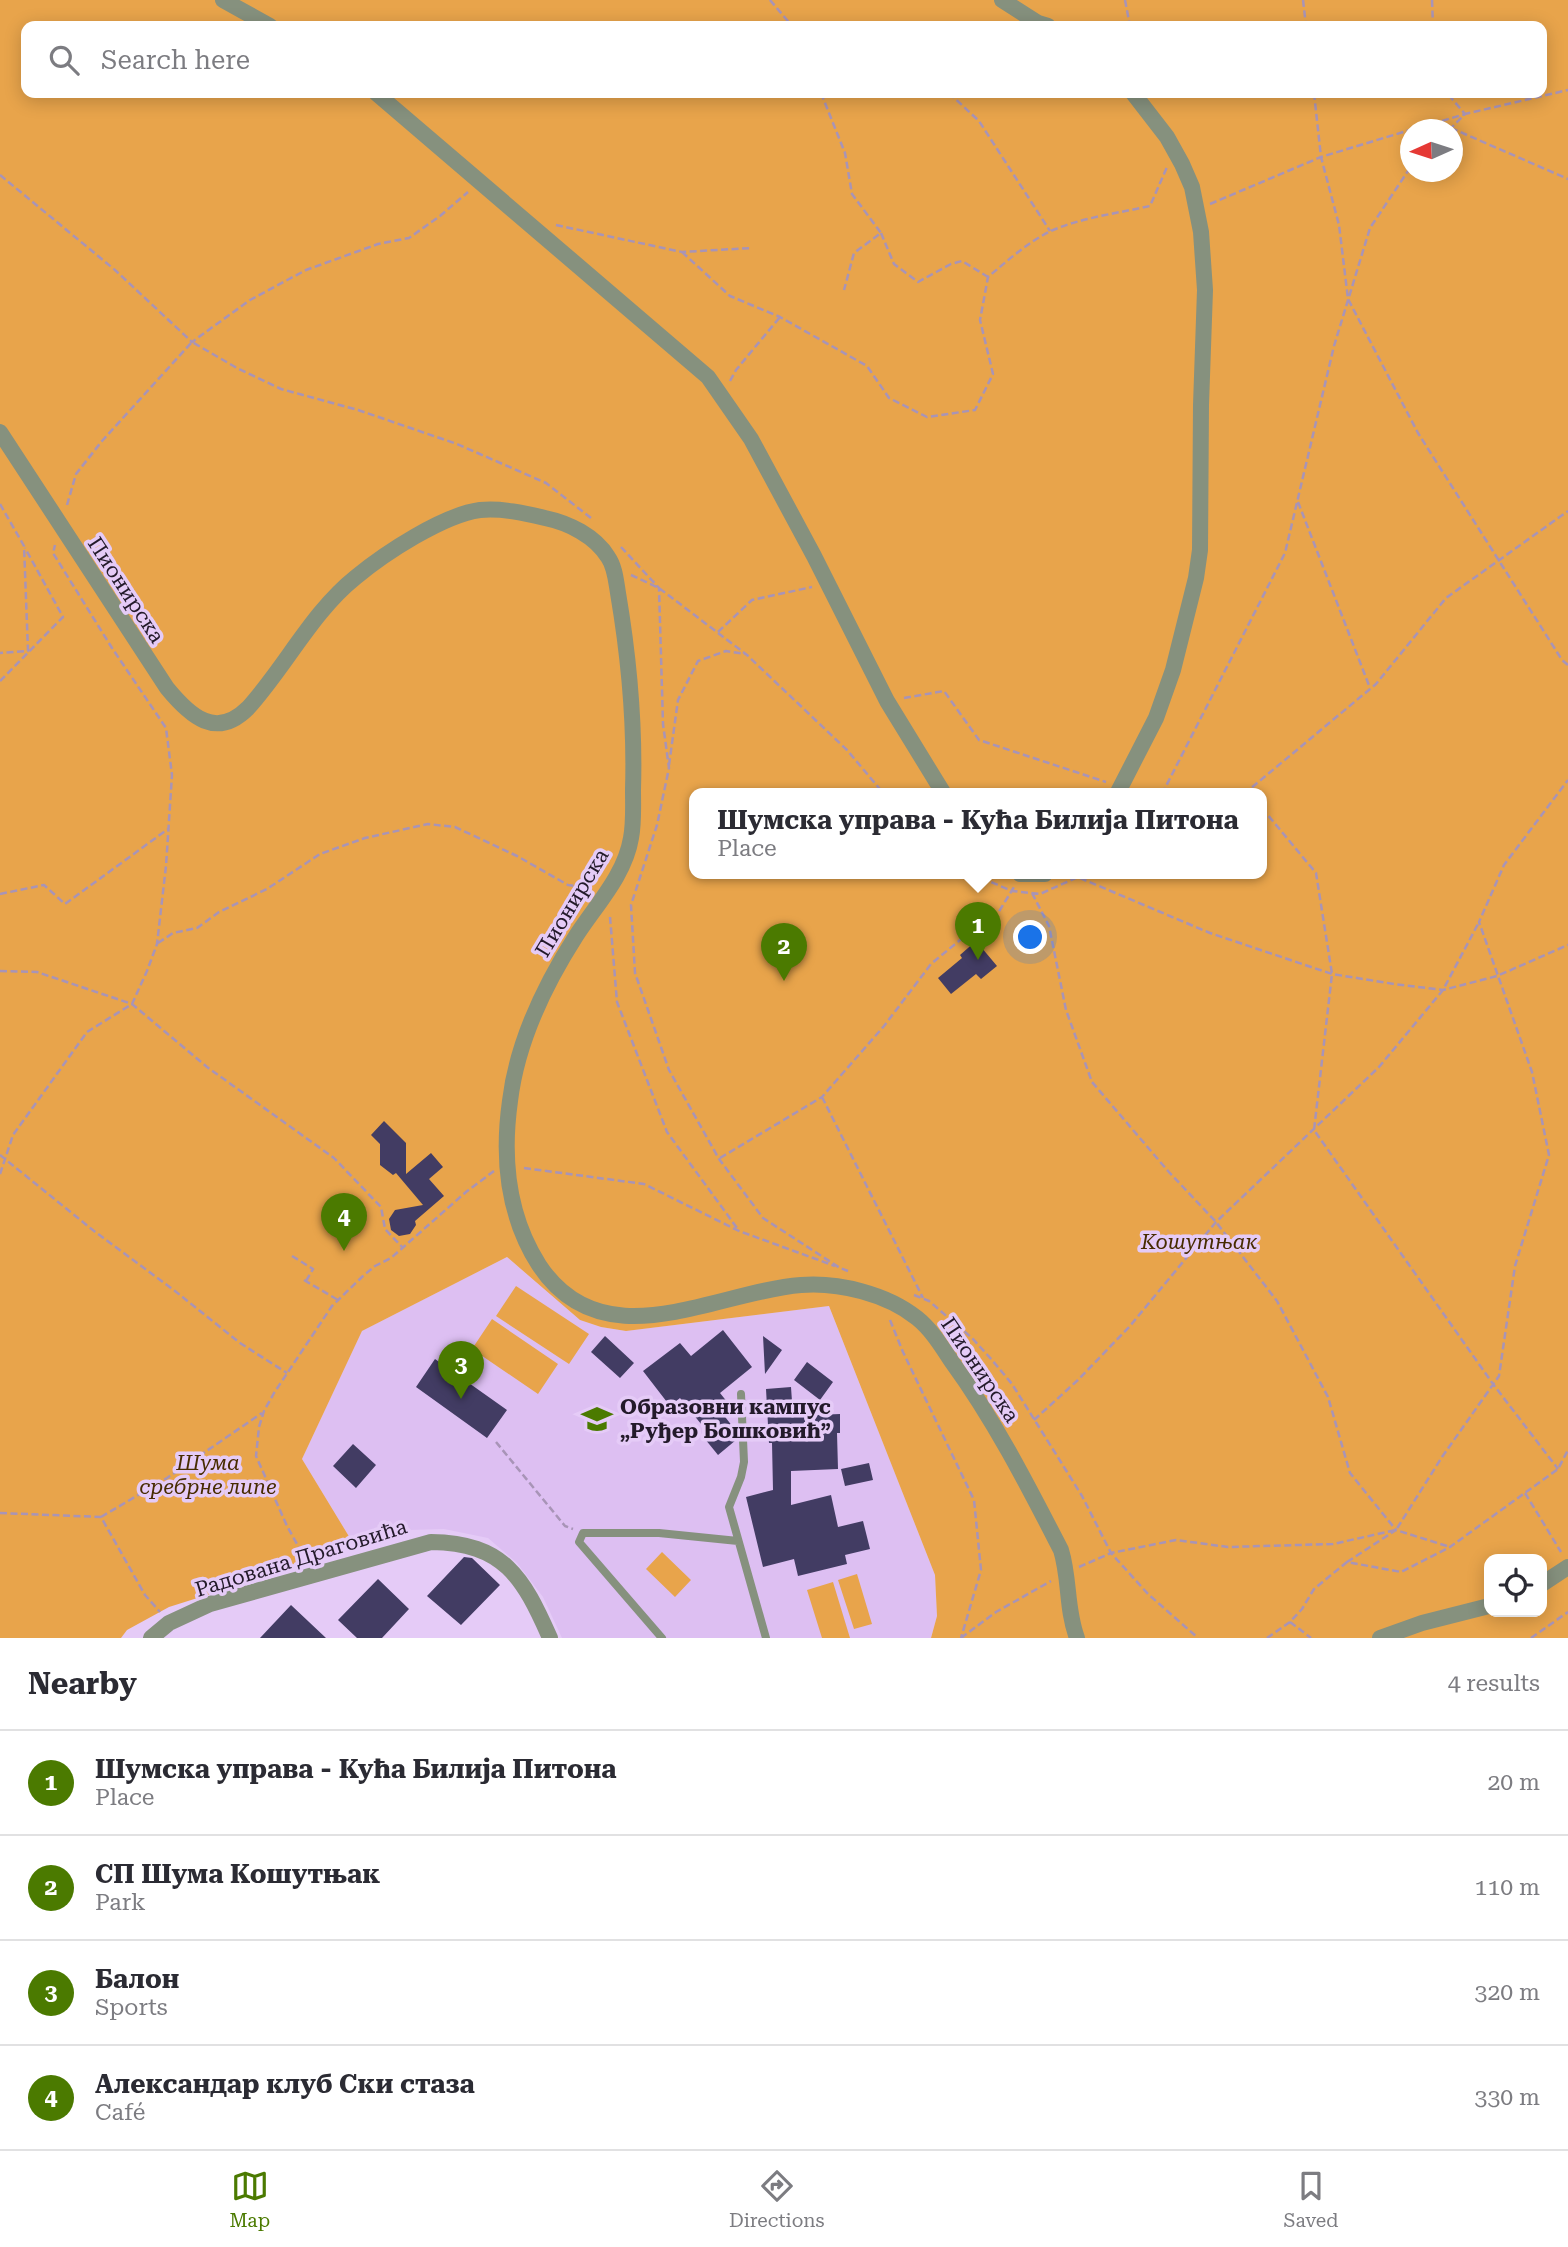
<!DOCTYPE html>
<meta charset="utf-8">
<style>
body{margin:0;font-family:"Roboto Serif",serif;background:#f2f2f3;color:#2b2b33}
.controls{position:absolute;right:21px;bottom:21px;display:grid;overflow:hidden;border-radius:14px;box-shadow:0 4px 18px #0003}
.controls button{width:63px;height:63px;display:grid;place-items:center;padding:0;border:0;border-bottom:2px solid #e1e1e2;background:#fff;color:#2b2b33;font:35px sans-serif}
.compass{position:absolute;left:1400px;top:119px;width:63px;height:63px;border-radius:50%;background:#fff;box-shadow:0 4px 18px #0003;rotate:267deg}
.you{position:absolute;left:1031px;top:938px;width:24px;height:24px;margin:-18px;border:5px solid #fff;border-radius:50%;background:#1a73e8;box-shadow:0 0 0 10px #1a73e833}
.badge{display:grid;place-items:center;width:46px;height:46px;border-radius:50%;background:#4b7a00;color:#fff;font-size:23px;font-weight:700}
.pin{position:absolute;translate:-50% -58px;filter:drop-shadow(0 2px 4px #0008)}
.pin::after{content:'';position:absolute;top:37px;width:24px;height:21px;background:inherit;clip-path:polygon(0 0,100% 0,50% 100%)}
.popup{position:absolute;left:689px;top:788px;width:578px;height:91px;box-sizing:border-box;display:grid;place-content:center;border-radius:14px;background:#fff;filter:drop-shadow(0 2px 5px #0005);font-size:23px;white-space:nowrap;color:#7c7c81}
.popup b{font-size:26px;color:#2b2b33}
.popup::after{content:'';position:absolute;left:50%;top:100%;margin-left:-14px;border:14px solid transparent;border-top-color:#fff}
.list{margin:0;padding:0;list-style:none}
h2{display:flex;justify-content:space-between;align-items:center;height:91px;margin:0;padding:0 28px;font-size:30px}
h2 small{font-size:23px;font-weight:400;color:#7c7c81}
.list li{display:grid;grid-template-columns:46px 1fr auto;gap:21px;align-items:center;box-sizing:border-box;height:105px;padding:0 28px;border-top:2px solid #e1e1e2}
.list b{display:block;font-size:26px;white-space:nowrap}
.list p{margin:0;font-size:23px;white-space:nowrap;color:#7c7c81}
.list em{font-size:23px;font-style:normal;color:#7c7c81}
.icon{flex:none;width:38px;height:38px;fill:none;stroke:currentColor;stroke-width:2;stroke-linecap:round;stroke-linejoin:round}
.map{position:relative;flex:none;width:1568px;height:1638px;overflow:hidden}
.search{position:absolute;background:#fff;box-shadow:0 4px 18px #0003;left:21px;right:21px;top:21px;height:77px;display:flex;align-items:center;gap:18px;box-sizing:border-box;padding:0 24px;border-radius:14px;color:#7c7c81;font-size:26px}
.sheet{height:511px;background:#fff}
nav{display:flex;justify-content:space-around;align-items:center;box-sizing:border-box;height:98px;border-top:2px solid #e1e1e2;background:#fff;font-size:19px;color:#7c7c81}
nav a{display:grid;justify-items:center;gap:4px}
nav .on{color:#4b7a00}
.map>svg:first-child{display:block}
.built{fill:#ddbff2}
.green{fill:#e8a44b;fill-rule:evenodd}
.building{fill:#423c63}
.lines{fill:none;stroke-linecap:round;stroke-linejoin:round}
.path{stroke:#a894b7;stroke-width:2.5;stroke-dasharray:7 3.5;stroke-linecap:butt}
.lane{stroke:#86917e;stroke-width:8}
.street{stroke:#86917e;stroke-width:16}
.labels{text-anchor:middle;stroke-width:7;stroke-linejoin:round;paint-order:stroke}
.street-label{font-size:21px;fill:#231a2a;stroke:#e5cbf7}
.park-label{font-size:21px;font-style:italic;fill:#472b00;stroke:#e5cbf7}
.poi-label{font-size:21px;font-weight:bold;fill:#231a2a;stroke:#e5cbf7;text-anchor:start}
</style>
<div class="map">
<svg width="1568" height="1638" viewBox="0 0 1568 1638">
<rect width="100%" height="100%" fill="#e5cbf7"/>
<path class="built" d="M507,1257L580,1320L601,1327L626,1331L829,1306L935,1575L937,1616L931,1638H562L543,1597L517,1563L488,1538L444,1529L409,1530L356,1548L302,1459L362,1331Z"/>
<path class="green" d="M0,0H1568V1638H931L937,1616L935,1575L829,1306L626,1331L601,1327L580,1320L507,1257L362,1331L302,1459L356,1548L169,1607L127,1630L121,1638H0ZM26,26H1542V93H26ZM1410,130H1452V172H1410ZM694,794H1262V874H694ZM1489,1559H1542V1612H1489Z
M516,1286L589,1334L569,1364L496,1316Z
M492,1319L558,1364L538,1394L472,1349Z
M662,1552L691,1580L675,1597L646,1569Z
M857,1574L872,1624L854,1629L838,1580Z
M833,1582L850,1638H822L807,1590Z"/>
<path class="building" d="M976,941L997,966L981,979L976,974L951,994L938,978L962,958L960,955Z
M384,1121L406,1143V1174L431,1153L443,1167L429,1179L444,1196L415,1221L416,1225L410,1234L399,1236L391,1230L389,1219L395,1210L423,1205L396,1173L393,1175L380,1165V1144L371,1135Z
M723,1330L752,1367L720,1393L728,1403L719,1409L736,1431V1440L718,1455L705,1439L710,1435L680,1398L670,1406L643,1371L680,1343L691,1356Z
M605,1336L634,1363L620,1378L591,1352Z
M763,1336L782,1350L765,1374Z
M435,1359L507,1410L487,1438L416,1387Z
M807,1362L833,1382L820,1400L794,1380Z
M791,1387L793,1416L840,1414V1433H837L838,1469L791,1471V1505L831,1495L838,1527L863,1521L870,1549L845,1555L847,1564L798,1576L794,1559L763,1567L746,1497L773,1490L772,1443H769L766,1389Z
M353,1444L376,1465L356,1488L333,1466Z
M869,1463L873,1480L845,1486L841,1469Z
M464,1557L472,1558L500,1585L461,1625L427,1596Z
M378,1579L409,1609L382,1638H357L338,1620Z
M291,1605L326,1638H260Z"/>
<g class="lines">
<path class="path" d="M770,0L792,26
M1125,0L1130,26
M1303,0L1306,26
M1432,0L1433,26
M821,93L845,153L852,194L881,233L854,253L844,290
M949,93L979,121L1050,231
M1314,93L1321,157L1339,225L1348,299L1418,433L1562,660L1568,665
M1451,128L1568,179
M1412,130L1465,114L1447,93
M1449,130L1465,114L1568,90
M0,175L115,270L192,342L250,300L306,270L378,244L409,238L440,216L468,192
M1210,204L1321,157L1410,130
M556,225L682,252L752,248
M881,233L894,264L918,282L951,264L962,261L988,277
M682,252L730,296L780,317L867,366L889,398L927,417L975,410L993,374L980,320L988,277C1007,261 1027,243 1049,232C1078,218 1119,213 1150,206L1167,167
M730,381L736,370L780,317
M1298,502L1370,688
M0,504L24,546L28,651L0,653
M67,505L76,474L102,441L192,342L237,368L281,389L358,410L457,444L546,483L591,518
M621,547L659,588L663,724L669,768L657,825L631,905L635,973L669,1070L719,1159L763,1218L840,1268L848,1271
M631,575L659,588L747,655L847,750L884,794
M718,632L752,600L812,587
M0,681L63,617L25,548
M904,698L944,691L979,740L1106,782
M669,765L678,700L698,661L726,651L745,654
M1162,794L1285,553L1334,346L1370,228L1410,168
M1244,794L1376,684L1446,598L1568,511
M1262,808L1316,873L1332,974L1314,1130L1493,1384L1558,1469
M972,874L1012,891L1040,894L1085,874
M1080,878L1210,933L1332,974L1394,984L1443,990L1497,976L1568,945
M1032,893L1049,926L1066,1010L1092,1082L1168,1171L1216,1222L1277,1301L1328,1397L1350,1473L1396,1530
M0,894L44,885L65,904L168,829
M610,917L617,1002L667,1132L737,1228
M158,943L173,933L197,928L219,912L267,889L320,854L365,838L428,824L455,827L517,856L568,885L591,888
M0,971L37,972L132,1004L207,1067L334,1158L381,1207L385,1229L403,1248
M822,1097L923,1298
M0,1155L94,1231L175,1291L240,1343L287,1373
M720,1158L822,1097L884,1026L931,964L966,935L995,918L1014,887
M524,1168L644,1184L739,1231L835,1266
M0,1174L13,1135L87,1032L132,1004L147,971L157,944L166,866L172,775L166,728L112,648L53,553L55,545
M292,1256L313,1269L306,1281
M304,1280L338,1300
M914,1295L929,1301L972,1338L992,1360L1012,1384L1054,1451L1082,1496L1111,1553L1148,1594L1198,1638
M890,1320L903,1352L974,1500L981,1570L961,1638
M1034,1420L1078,1380L1130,1326L1216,1222L1379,1067L1443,990L1479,922
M496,1442L565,1526L573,1529
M1525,1493L1561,1552
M0,1513L101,1517L145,1595L160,1612
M101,1517L167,1478L262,1413
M307,1562L287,1526L256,1456L259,1427L264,1411L274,1393L332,1306L363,1276L375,1266L391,1258L466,1192L494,1171
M1347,1562L1396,1530L1450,1547
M1079,1567L1111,1553L1176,1540L1228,1547L1333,1544L1396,1530L1442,1457L1499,1376L1515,1266L1549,1155L1532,1072L1479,922L1504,865L1568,780
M1290,1622L1311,1638
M961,1638L996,1612L1051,1581
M1267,1638L1290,1622L1302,1609L1314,1589L1347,1562L1401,1572L1450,1547L1558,1469L1568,1450
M1531,1638L1568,1612"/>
<path class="lane" d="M741,1394L744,1462L741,1477L729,1507L766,1638
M662,1638L579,1542L583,1533H659L738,1541"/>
<path class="street" d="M223,0L270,26
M1002,0L1038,23L1048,26
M376,93L708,377L751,439L814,556L887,701L944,794
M0,432L167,688C190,716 216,740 248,708C286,666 312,612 356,577C385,553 443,515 480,510C502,508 524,513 545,518C569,523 595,536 608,557C615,567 616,581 618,593C629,658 635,724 633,790C633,806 634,823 631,838C625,875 596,905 576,936C544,986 517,1042 510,1101C502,1158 507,1215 539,1265C603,1362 714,1292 801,1285C839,1282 887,1294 917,1318C932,1330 942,1347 952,1362C995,1421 1028,1486 1061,1550C1070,1579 1066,1609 1077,1638
M1117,794L1156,718L1173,670L1196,578L1200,550L1201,405L1205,290L1201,232L1192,187L1182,164L1167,137L1133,93
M1020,874H1045
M1542,1584L1568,1567
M151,1638L169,1623L210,1604L431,1542C504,1543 523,1577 550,1638
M1380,1638L1422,1623L1489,1606"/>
</g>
<defs>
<g id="school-bare" transform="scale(2.415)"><path d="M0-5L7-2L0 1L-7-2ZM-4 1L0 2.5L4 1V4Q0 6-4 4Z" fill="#4b7a00" stroke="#e5cbf7" stroke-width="2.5" paint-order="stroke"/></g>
</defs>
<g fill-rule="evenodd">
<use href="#school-bare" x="597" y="1419"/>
</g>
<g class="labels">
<g class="street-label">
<text transform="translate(126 590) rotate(57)" y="7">Пионирска</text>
<text transform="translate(572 903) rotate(-59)" y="7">Пионирска</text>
<text transform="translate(980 1370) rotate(56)" y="7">Пионирска</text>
<text transform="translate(301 1558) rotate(-17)" y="7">Радована Драговића</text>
</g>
<g class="park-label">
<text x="1199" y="1249">Кошутњак</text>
<text x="208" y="1470">Шума<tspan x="208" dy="24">сребрне липе</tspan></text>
</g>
<g class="poi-label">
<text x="620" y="1414">Образовни кампус<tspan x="620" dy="24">„Руђер Бошковић”</tspan></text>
</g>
</g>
</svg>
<div class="controls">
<button><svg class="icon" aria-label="locate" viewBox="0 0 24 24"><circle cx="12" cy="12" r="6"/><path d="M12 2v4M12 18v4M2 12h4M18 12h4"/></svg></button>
</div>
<svg class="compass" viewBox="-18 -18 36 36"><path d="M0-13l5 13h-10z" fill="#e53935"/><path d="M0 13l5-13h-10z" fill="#7c7c81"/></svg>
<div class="you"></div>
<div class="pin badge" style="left:978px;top:960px">1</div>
<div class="popup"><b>Шумска управа - Кућа Билија Питона</b>Place</div>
<div class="pin badge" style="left:784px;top:981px">2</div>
<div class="pin badge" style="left:461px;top:1399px">3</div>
<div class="pin badge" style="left:344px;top:1251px">4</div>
<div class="search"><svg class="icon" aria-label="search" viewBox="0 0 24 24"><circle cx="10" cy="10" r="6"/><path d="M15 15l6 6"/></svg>Search here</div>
</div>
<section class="sheet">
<h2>Nearby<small>4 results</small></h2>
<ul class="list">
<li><span class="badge">1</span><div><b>Шумска управа - Кућа Билија Питона</b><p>Place</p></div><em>20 m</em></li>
<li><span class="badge">2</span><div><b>СП Шума Кошутњак</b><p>Park</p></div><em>110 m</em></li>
<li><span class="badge">3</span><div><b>Балон</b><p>Sports</p></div><em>320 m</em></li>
<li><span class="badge">4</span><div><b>Александар клуб Ски стаза</b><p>Café</p></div><em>330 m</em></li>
</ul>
</section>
<nav>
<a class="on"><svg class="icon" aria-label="map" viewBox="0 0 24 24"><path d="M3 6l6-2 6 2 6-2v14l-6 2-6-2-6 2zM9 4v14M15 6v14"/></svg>Map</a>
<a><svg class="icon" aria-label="directions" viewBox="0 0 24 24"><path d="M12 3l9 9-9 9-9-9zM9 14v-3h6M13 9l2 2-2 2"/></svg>Directions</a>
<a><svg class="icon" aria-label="saved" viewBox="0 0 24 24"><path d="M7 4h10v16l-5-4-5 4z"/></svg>Saved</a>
</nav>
